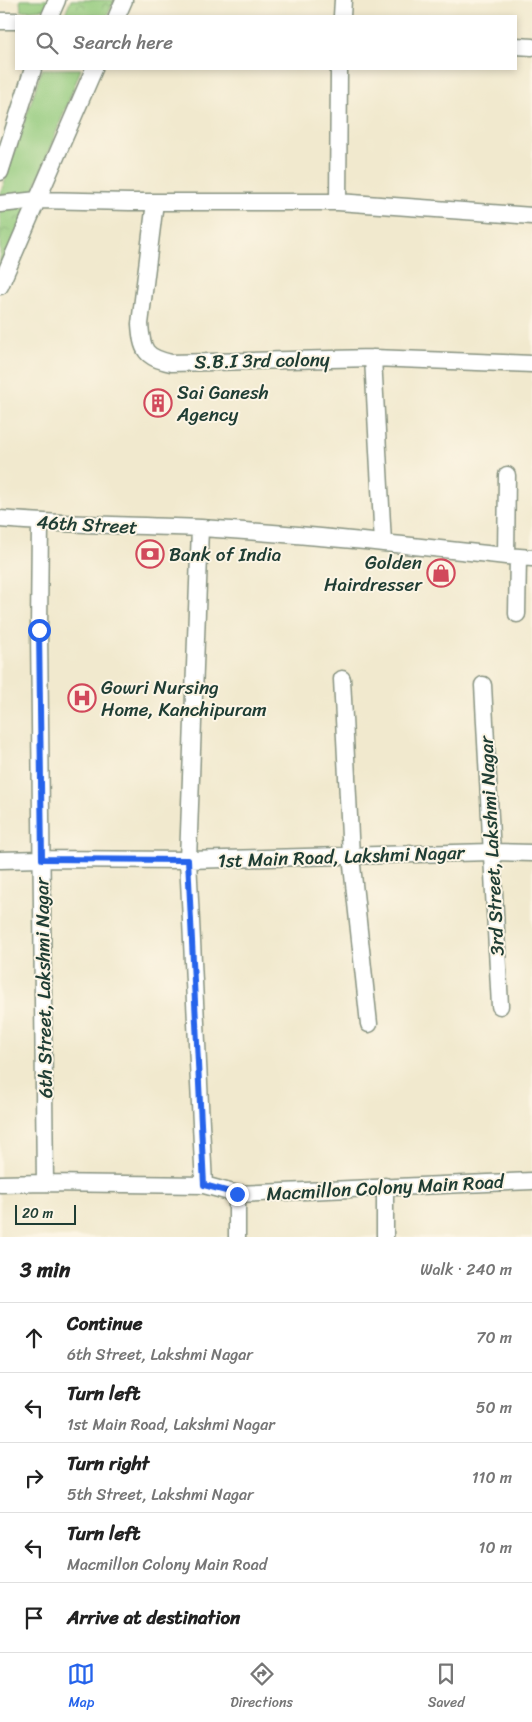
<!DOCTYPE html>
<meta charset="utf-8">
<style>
body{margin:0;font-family:Sriracha,sans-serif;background:#f6f6f6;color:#222}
.scale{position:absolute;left:15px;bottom:12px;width:61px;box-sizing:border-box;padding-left:5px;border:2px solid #1f3d34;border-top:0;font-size:14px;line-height:18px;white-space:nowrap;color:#1f3d34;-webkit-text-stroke:4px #fcf5e5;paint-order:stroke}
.stop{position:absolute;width:15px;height:15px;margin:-11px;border:4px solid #2563eb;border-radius:50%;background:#fff}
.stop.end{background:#2563eb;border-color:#fff;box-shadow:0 1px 5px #0008}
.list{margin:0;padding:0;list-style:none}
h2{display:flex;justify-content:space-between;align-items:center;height:65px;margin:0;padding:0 20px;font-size:21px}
h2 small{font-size:16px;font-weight:400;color:#767676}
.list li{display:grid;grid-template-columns:32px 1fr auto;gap:15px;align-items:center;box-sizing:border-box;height:70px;padding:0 20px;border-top:1px solid #e0e0e0}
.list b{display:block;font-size:19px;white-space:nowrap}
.list p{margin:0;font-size:16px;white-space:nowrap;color:#767676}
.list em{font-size:16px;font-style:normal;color:#767676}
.icon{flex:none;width:28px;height:28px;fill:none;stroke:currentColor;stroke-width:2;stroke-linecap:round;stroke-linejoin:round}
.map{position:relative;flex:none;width:532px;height:1237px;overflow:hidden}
.search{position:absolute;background:#fff;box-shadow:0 2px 8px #0003;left:15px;right:15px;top:15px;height:55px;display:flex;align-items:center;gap:12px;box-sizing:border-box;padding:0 18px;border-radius:0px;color:#767676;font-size:19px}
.sheet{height:415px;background:#fff}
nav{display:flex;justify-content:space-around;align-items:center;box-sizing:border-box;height:70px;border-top:1px solid #e0e0e0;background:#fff;font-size:14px;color:#767676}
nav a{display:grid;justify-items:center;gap:2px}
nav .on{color:#2563eb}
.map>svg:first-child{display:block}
.park{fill:url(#park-crowns);stroke:#5a8459}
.garden{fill:#94cb7e;stroke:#5a8459}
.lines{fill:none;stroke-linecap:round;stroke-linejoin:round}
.street-casing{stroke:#889381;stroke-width:19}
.street{stroke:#fff;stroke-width:16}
.route{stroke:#2563eb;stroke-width:6}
.labels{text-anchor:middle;stroke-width:4;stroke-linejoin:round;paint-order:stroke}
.street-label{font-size:19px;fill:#1f3d34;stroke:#fcf5e5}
.poi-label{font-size:19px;fill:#1f3d34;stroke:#fcf5e5;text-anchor:start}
</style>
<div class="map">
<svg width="532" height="1237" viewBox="0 0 532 1237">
<defs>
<pattern id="park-crowns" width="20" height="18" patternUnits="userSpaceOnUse" patternTransform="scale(1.25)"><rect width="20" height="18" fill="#94cb7e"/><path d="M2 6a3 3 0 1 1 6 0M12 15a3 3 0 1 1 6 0" fill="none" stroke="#78a668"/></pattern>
</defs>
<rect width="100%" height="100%" fill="#fcf5e5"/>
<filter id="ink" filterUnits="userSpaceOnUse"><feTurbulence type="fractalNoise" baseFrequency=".02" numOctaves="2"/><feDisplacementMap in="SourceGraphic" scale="10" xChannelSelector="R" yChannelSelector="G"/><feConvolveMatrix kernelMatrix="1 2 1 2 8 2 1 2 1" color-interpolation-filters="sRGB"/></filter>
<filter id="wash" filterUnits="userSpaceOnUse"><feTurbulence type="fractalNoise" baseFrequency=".0096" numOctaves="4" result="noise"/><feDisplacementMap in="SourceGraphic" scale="20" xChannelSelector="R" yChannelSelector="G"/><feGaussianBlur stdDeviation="1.12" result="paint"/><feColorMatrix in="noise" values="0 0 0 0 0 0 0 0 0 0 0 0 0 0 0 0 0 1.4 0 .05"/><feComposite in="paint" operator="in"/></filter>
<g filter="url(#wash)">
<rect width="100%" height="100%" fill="#f1e9ce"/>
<path class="park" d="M71,0H115L107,16H64Z
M28,207L0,271V209Z"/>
<path class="garden" d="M20,0H49L46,9L21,11Z
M42,69H81L32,194L0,195Z"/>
</g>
<g filter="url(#ink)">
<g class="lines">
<g class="street-casing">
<path id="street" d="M50,16L57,0
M117,16L124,0
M342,16L343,0
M0,21H16
M516,46L532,47
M0,172L33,69
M155,202L140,324C142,351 145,357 171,363L373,358L532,364
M338,202L339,69
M0,204L37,200L130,202H338L532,216
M0,286L94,69
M373,358L383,543
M0,519C67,525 134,525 201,528C303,534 405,545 506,556L532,558
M40,522L39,630L45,1183
M200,528L188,860L204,1185
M506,556L507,475
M517,614L518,557
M342,679L351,856L369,1024
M483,685L500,1006
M0,860L42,859L188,860L491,852L532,853
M0,1184L45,1183L204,1185L237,1194L532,1181
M237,1237V1194
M385,1237V1186"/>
</g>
<use href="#street" class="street"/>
</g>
</g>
<g class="lines" filter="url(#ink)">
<path class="route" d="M39,630L42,859L188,860L204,1185L237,1194"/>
</g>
<defs>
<g id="building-ring" transform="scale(1.4375)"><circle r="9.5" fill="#fcf5e5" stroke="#d1495b" stroke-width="1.5"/><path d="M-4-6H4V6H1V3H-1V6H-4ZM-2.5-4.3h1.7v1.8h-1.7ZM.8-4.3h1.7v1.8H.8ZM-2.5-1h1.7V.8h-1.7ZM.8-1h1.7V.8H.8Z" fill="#d1495b"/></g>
<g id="bank-ring" transform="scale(1.4375)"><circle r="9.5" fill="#fcf5e5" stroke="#d1495b" stroke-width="1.5"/><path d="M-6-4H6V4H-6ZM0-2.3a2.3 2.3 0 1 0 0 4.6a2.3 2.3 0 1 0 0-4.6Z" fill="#d1495b"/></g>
<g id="shop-ring" transform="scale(1.4375)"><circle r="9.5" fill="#fcf5e5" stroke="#d1495b" stroke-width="1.5"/><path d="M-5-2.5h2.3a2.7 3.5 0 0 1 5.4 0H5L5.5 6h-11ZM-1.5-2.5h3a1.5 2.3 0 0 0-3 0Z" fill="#d1495b"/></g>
<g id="hospital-ring" transform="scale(1.4375)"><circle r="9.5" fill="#fcf5e5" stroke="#d1495b" stroke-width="1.5"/><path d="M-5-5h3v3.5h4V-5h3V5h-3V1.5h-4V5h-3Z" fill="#d1495b"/></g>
</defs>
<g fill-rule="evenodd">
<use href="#building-ring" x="158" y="403"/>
<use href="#bank-ring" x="150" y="554"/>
<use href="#shop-ring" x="441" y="573"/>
<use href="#hospital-ring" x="82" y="698"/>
</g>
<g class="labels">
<g class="street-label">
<text transform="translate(262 360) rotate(-1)" y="7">S.B.I 3rd colony</text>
<text transform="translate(87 524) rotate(3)" y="7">46th Street</text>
<text transform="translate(491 846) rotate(-93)" y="7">3rd Street, Lakshmi Nagar</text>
<text transform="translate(341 856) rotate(-2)" y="7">1st Main Road, Lakshmi Nagar</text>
<text transform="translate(43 988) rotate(-91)" y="7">6th Street, Lakshmi Nagar</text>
<text transform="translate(385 1187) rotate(-3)" y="7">Macmillon Colony Main Road</text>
</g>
<g class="poi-label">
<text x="177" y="399">Sai Ganesh<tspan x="177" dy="22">Agency</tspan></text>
<text x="169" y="561">Bank of India</text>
<text x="422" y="569" text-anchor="end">Golden<tspan x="422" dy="22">Hairdresser</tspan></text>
<text x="101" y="694">Gowri Nursing<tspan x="101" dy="22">Home, Kanchipuram</tspan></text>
</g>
</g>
</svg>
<div class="scale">20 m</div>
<div class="stop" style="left:39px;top:630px"></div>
<div class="stop end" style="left:237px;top:1194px"></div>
<div class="search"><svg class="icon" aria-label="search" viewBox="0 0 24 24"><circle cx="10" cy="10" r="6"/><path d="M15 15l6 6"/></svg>Search here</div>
</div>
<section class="sheet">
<h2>3 min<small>Walk · 240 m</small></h2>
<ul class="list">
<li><svg class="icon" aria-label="ahead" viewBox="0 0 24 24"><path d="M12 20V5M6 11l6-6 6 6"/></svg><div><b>Continue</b><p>6th Street, Lakshmi Nagar</p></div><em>70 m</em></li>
<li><svg class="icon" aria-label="left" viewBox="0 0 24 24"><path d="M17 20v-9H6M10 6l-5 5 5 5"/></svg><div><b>Turn left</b><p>1st Main Road, Lakshmi Nagar</p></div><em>50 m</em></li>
<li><svg class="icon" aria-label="right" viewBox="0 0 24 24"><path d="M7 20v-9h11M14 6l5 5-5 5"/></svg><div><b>Turn right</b><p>5th Street, Lakshmi Nagar</p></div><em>110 m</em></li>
<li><svg class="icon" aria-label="left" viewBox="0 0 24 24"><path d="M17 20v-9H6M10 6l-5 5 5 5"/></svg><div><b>Turn left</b><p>Macmillon Colony Main Road</p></div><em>10 m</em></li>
<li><svg class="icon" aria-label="arrive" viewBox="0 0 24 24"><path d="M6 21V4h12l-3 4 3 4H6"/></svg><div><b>Arrive at destination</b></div></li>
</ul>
</section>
<nav>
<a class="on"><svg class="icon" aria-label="map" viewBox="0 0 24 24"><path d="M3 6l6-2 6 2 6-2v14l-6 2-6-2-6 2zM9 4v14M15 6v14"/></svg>Map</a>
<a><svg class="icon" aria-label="directions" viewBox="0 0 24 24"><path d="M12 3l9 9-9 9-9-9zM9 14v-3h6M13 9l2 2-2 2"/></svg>Directions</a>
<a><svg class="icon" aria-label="saved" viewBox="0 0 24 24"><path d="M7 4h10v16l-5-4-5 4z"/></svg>Saved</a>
</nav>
